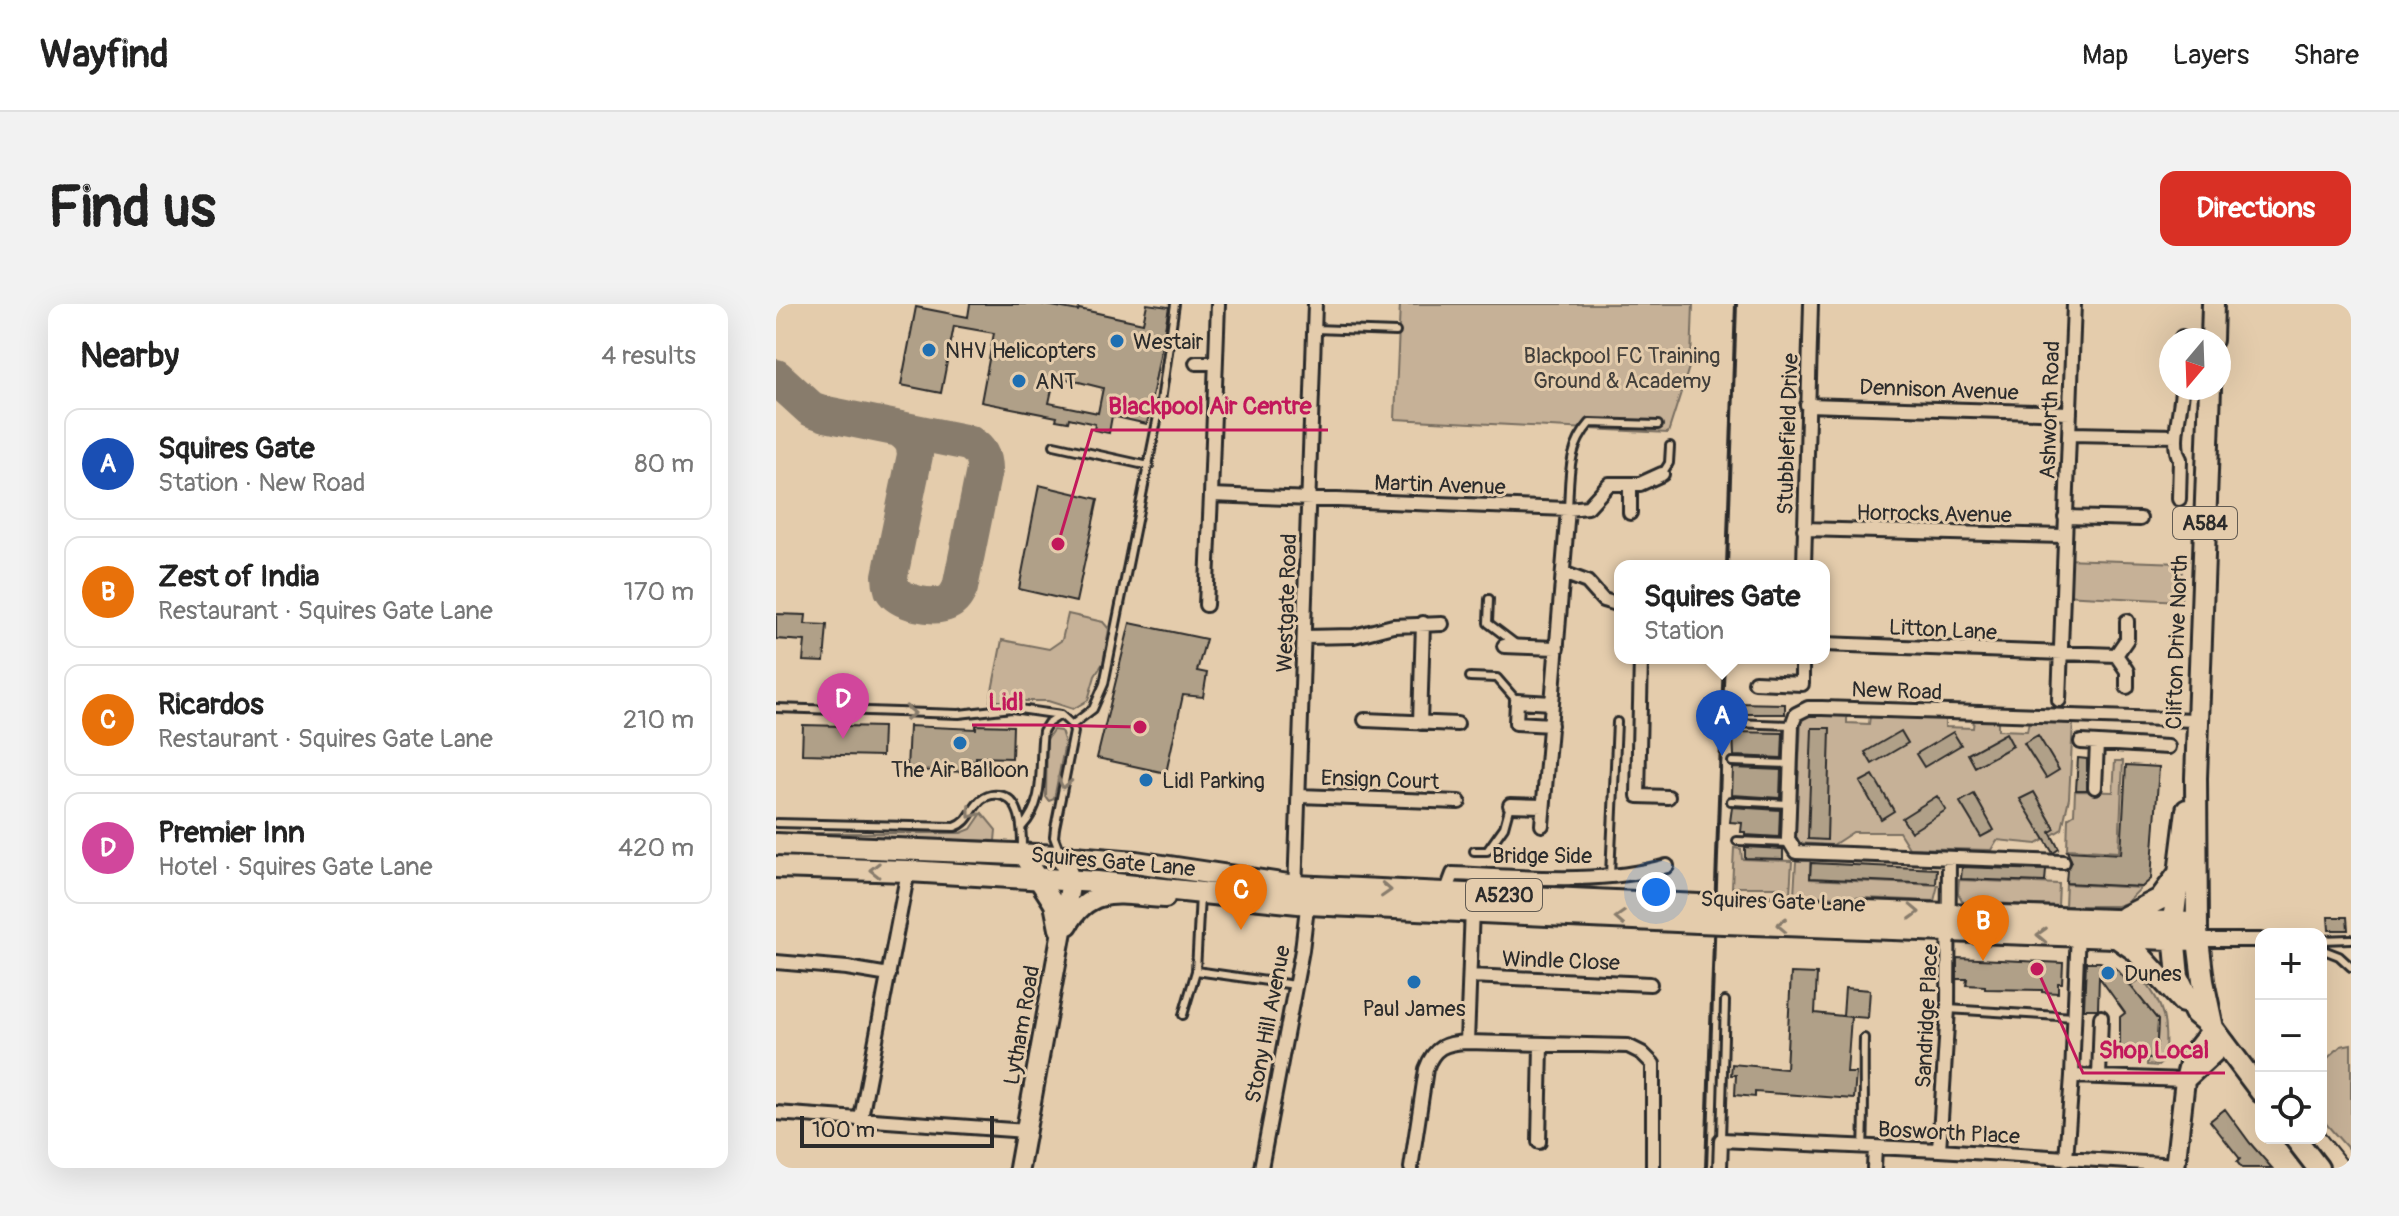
<!DOCTYPE html>
<meta charset="utf-8">
<style>
body{margin:0;font-family:Pangolin,sans-serif;background:#f2f2f2;color:#222}
.controls{position:absolute;right:24px;bottom:24px;display:grid;overflow:hidden;border-radius:16px;box-shadow:0 8px 32px #0002}
.controls button{width:72px;height:72px;display:grid;place-items:center;padding:0;border:0;border-bottom:2px solid #e0e0e0;background:#fff;color:#222;font:40px sans-serif}
.compass{position:absolute;left:1383px;top:24px;width:72px;height:72px;border-radius:50%;background:#fff;box-shadow:0 8px 32px #0002;rotate:199deg}
.scale{position:absolute;left:24px;bottom:20px;width:194px;box-sizing:border-box;padding-left:8px;border:4px solid #2b2b2b;border-top:0;font-size:22px;line-height:28px;white-space:nowrap;color:#2b2b2b;-webkit-text-stroke:6px #e4ccac;paint-order:stroke}
.you{position:absolute;left:880px;top:588px;width:28px;height:28px;margin:-20px;border:6px solid #fff;border-radius:50%;background:#1a73e8;box-shadow:0 0 0 12px #1a73e833}
.badge{display:grid;place-items:center;width:52px;height:52px;border-radius:50%;background:#d93025;color:#fff;font-size:26px;font-weight:700}
.pin{position:absolute;translate:-50% -66px;filter:drop-shadow(0 2px 4px #0008)}
.pin::after{content:'';position:absolute;top:42px;width:28px;height:24px;background:inherit;clip-path:polygon(0 0,100% 0,50% 100%)}
.popup{position:absolute;left:838px;top:256px;width:216px;height:104px;box-sizing:border-box;display:grid;place-content:center;border-radius:16px;background:#fff;filter:drop-shadow(0 2px 6px #0005);font-size:26px;white-space:nowrap;color:#767676}
.popup b{font-size:30px;color:#222}
.popup::after{content:'';position:absolute;left:50%;top:100%;margin-left:-16px;border:16px solid transparent;border-top-color:#fff}
.list{margin:0;padding:0;list-style:none}
h2{display:flex;justify-content:space-between;align-items:center;height:104px;margin:0;padding:0 32px;font-size:34px}
h2 small{font-size:26px;font-weight:400;color:#767676}
.list li{display:grid;grid-template-columns:52px 1fr auto;gap:24px;align-items:center;box-sizing:border-box;height:112px;margin:0 16px 16px;padding:0 16px;border:2px solid #e0e0e0;border-radius:16px}
.list b{display:block;font-size:30px;white-space:nowrap}
.list p{margin:0;font-size:26px;white-space:nowrap;color:#767676}
.list em{font-size:26px;font-style:normal;color:#767676}
.icon{flex:none;width:44px;height:44px;fill:none;stroke:currentColor;stroke-width:2;stroke-linecap:round;stroke-linejoin:round}
.map{position:relative;flex:none;width:1575px;height:864px;overflow:hidden;border-radius:16px}
header{display:flex;align-items:center;gap:48px;box-sizing:border-box;height:112px;padding:0 40px;background:#fff;border-bottom:2px solid #e0e0e0}
header strong{font-size:38px}
nav{display:flex;gap:44px;margin-inline-start:auto;font-size:28px}
.intro{display:flex;align-items:center;justify-content:space-between;box-sizing:border-box;height:192px;padding:0 48px}
h1{margin:0;font-size:56px}
.button{padding:20px 36px;border-radius:16px;background:#d93025;color:#fff;font-size:28px;font-weight:700}
main{display:flex;gap:48px;padding:0 48px}
aside{flex:1;background:#fff;border-radius:16px;box-shadow:0 8px 32px #0002}
.map>svg:first-child{display:block}
.green{fill:#c6b197;stroke:#786e61;stroke-width:2}
.lines{fill:none;stroke-linecap:round;stroke-linejoin:round}
.taxiway{stroke:#887c6c;stroke-width:36}
.building{fill:#b0a088;stroke:#2b2b2b;stroke-width:2;fill-rule:evenodd}
.lane-casing{stroke:#2b2b2b;stroke-width:12}
.street-casing{stroke:#2b2b2b;stroke-width:18}
.secondary-casing{stroke:#2b2b2b;stroke-width:24}
.primary-casing{stroke:#2b2b2b;stroke-width:26}
.lane{stroke:#e4ccac;stroke-width:6}
.street{stroke:#e4ccac;stroke-width:12}
.secondary{stroke:#e4ccac;stroke-width:18}
.primary{stroke:#e4ccac;stroke-width:20}
.tram{stroke:#2b2b2b;stroke-width:2}
.rail{stroke:#2b2b2b;stroke-width:4}
.primary-bridge-casing{stroke:#2b2b2b;stroke-width:26;stroke-linecap:butt}
.primary-bridge{stroke:#e4ccac;stroke-width:20}
.oneway{stroke:#887c6c}
.poi-dot{fill:#1f6fb2;stroke:#e4ccac;stroke-width:3}
.labels{text-anchor:middle;stroke-width:6;stroke-linejoin:round;paint-order:stroke}
.shield{fill:#e4ccac;stroke:#625b52;stroke-width:2}
.shield-label{font-size:20px;font-weight:bold;fill:#2b2b2b}
.poi-label{font-size:22px;fill:#2b2b2b;stroke:#e4ccac;text-anchor:start}
.park-label{font-size:22px;fill:#423f3b;stroke:#e4ccac}
.street-label{font-size:22px;fill:#2b2b2b;stroke:#e4ccac}
.leader{fill:none;stroke:#c2185b;stroke-width:3}
.callout-dot{fill:#c2185b;stroke:#e4ccac;stroke-width:3}
.callout-label{font-size:24px;text-anchor:middle;font-weight:bold;fill:#c2185b;stroke:#e4ccac;stroke-width:6;stroke-linejoin:round;paint-order:stroke}
</style>
<header>
<strong>Wayfind</strong>
<nav><a>Map</a><a>Layers</a><a>Share</a></nav>
</header>
<div class="intro"><h1>Find us</h1><a class="button">Directions</a></div>
<main>
<aside>
<h2>Nearby<small>4 results</small></h2>
<ul class="list">
<li><span class="badge" style="background:#1a4fb4">A</span><div><b>Squires Gate</b><p>Station · New Road</p></div><em>80 m</em></li>
<li><span class="badge" style="background:#e8710a">B</span><div><b>Zest of India</b><p>Restaurant · Squires Gate Lane</p></div><em>170 m</em></li>
<li><span class="badge" style="background:#e8710a">C</span><div><b>Ricardos</b><p>Restaurant · Squires Gate Lane</p></div><em>210 m</em></li>
<li><span class="badge" style="background:#d1479c">D</span><div><b>Premier Inn</b><p>Hotel · Squires Gate Lane</p></div><em>420 m</em></li>
</ul>
</aside>
<div class="map">
<svg width="1575" height="864" viewBox="0 0 1575 864">
<rect width="100%" height="100%" fill="#e4ccac"/>
<filter id="ink" filterUnits="userSpaceOnUse"><feTurbulence type="fractalNoise" baseFrequency=".0125" numOctaves="2"/><feDisplacementMap in="SourceGraphic" scale="16" xChannelSelector="R" yChannelSelector="G"/><feConvolveMatrix kernelMatrix="1 2 1 2 8 2 1 2 1" color-interpolation-filters="sRGB"/></filter>
<g filter="url(#ink)">
<path class="green" d="M624,0H917L915,57L892,129L619,115Z
M1287,255L1406,259L1405,297L1286,291Z
M292,310L327,318L333,325L327,359L319,372L312,396L297,405L272,397H214L226,336L273,345L286,336Z
M1029,411H1071V419L1093,420L1094,412L1169,413V423L1197,424L1198,415L1222,416V426L1251,427L1253,417L1297,418L1293,494L1286,525L1261,540L1221,536L1215,546L1133,544L1123,528H1077L1057,541L1019,539L1025,419Z
M277,426L285,427L289,439L278,495L273,497L270,493L271,435Z
M1339,457H1347L1343,548L1291,545L1292,514L1298,510L1299,487L1337,488Z
M206,509L220,526L219,537L0,529H185L195,525Z
M958,544L965,545L966,555L1016,557L1014,590L1004,583H956Z
M1020,557H1034V575L1162,581L1158,597L1018,591Z
M1183,576L1283,580L1282,602L1187,598L1182,589Z
M1290,580L1365,584L1350,599L1341,602H1289Z
M1366,674C1391,704 1390,719 1389,756L1382,762L1371,761V755L1380,754L1382,716L1355,682Z
M1575,740V848L1545,814V760L1565,742Z"/>
<g class="lines">
<path class="taxiway" d="M0,73L35,105L50,110L193,139C204,146 208,152 208,166L184,284C181,290 178,296 171,299C158,305 124,299 116,285C115,282 114,276 114,272L139,151C138,137 134,133 123,125"/>
</g>
<path class="building" d="M194,0H265L302,7L303,5L367,19L371,0L393,3L371,120L336,112L333,129L318,126L319,120L293,114L292,118L280,116L281,113L205,98L218,29L178,22L165,89L125,81L140,3L192,13ZM279,72L327,84L322,109L273,99Z
M263,181L322,195L300,298L243,285Z
M0,310L30,311L29,320L51,321L48,358L27,357L29,337L0,335Z
M354,319L430,335L421,367L431,369L427,393L407,391L390,469L321,454Z
M959,399L1009,400V410H959Z
M27,421L107,423L106,452L26,450Z
M200,421L237,422L236,454L200,453V457H192V468L131,466L133,422L200,425Z
M1036,424H1054L1051,536L1032,535Z
M1125,427L1132,439L1096,460L1089,448Z
M957,428L1007,429L1006,454L958,452Z
M1177,428L1185,441L1148,463L1140,450Z
M1230,429L1237,442L1199,463L1192,450Z
M1262,431L1283,466L1270,474L1248,439Z
M1302,454L1311,455V486H1300Z
M1350,461L1383,463L1375,575L1366,583L1290,579L1291,566L1296,558L1291,547L1345,550Z
M957,464L1005,466L1004,494L956,491Z
M1097,471L1118,507L1105,515L1084,478Z
M1258,488L1279,525L1274,528L1283,545L1277,549L1244,495Z
M1198,490L1218,526L1205,533L1184,498Z
M1161,492L1170,506L1135,528L1126,514Z
M956,503L1004,506L1003,533L969,531V528H965L966,519L954,518Z
M969,543L1007,545V555L969,554Z
M1035,559L1161,565L1160,580L1034,574Z
M1186,563L1270,566L1269,578L1185,575Z
M1552,613H1571L1572,626H1553Z
M1181,654L1287,659L1286,679H1282V689L1266,688V686L1209,685V682L1190,681L1191,675H1181Z
M1310,658H1324L1341,665L1382,716L1380,755L1344,754V713L1349,709L1323,673L1322,705H1308Z
M1015,669L1041,670L1039,709L1075,713L1071,769H1080L1078,795L979,788V793L959,791L960,771H955L956,760L1010,765Z
M1069,684L1094,686L1092,714L1067,712Z
M1449,805L1474,839L1496,864H1466L1461,858L1464,855L1434,817Z"/>
<g class="lines">
<g class="lane-casing">
<path id="lane" d="M539,25L620,28
M278,141L373,162
M886,170L893,159L894,142
M792,205C794,172 791,145 814,119L882,121
M713,295L712,319L741,341
M694,373L721,374L741,397
M0,404L183,410L236,404L285,411L296,421L298,428L279,524L278,533L284,549
M957,419L1016,421
M296,421L317,405L328,380L385,97L399,0
M956,458L1015,460
M955,497L1013,500
M0,519L179,523C194,518 194,506 205,496C210,492 217,490 223,491C247,495 246,528 246,546
M246,523C271,496 262,462 267,427L272,419L283,412
M961,537L1014,539
M698,547H711L728,523L734,501
M834,571L841,418
M1545,636L1575,635
M1545,645L1563,652L1575,663
M420,667L424,591
M1172,705L1298,713
M407,711L420,667L519,681
M945,836L949,697
M1087,843C1089,806 1087,771 1088,734"/>
</g>
<g class="street-casing">
<path id="street" d="M442,0L435,191L792,205L812,203L833,180H864L886,170
M1406,36V33
M420,59H439
M1031,101L1294,109
M1294,130L1400,132
M1403,195L1404,155C1394,139 1406,104 1406,84
M854,209V180
M1289,213L1364,215
M1028,225L1288,232
M1028,262L1035,0
M787,269L811,278L827,296L844,301
M430,301L435,191
M528,333L578,332L617,322L666,320
M1048,340L1340,351
M728,342L781,344
M865,354L862,492L892,493
M979,378L1026,380V354
M1351,383V367L1340,351L1351,335V317
M1283,396L1298,0
M589,416L681,420
M644,419L647,319
M775,421L740,419L741,397L776,399
M1305,438L1392,443
M1319,483L1321,439
M523,492L683,498
M734,501L767,502
M766,521L792,205
M1287,558L1020,548L1012,535L1016,421L1020,410L1032,404H1046L1420,416
M519,588L539,0
M668,594L677,570C747,573 823,581 891,562
M1422,636H1485
M0,658L71,664L113,671
M694,672L874,680
M691,738L852,742L866,749L877,760V864
M1296,772L1409,776
M1323,773L1325,713
M0,809L250,827
M85,814L132,567
M763,838L765,741
M1163,846L1172,705L1173,554
M1290,855L1296,772L1302,626
M485,864L526,646L532,595
M635,864L650,765C658,743 669,739 691,738L696,604
M944,864L945,836L1163,846L1400,861
M1098,864L1099,844"/>
</g>
<g class="secondary-casing">
<path id="secondary" d="M246,550L278,600L283,625
M292,621C315,579 348,592 389,594
M1409,776L1449,739
M243,864L295,577L285,552
M1399,864L1409,776L1415,752L1437,724"/>
</g>
<g class="primary-casing">
<path id="primary" d="M1436,36L1437,0
M1434,84L1420,474L1421,627L1427,677L1437,724
M1411,506L1397,618L1402,673L1419,709L1437,724L1485,788
M0,540L285,552L360,558L519,582L923,601
M0,563L132,567L321,578L532,600L922,618
M948,602L1421,619
M1349,613L1384,595L1401,572
M948,619L1422,636
M1343,635L1359,646L1407,698
M1519,834L1542,864"/>
</g>
<use href="#lane" class="lane"/>
<use href="#street" class="street"/>
<use href="#secondary" class="secondary"/>
<use href="#primary" class="primary"/>
<path class="tram" d="M1545,825L1575,862"/>
<path class="rail" d="M951,262L960,0
M930,864L948,354"/>
<g class="primary-bridge-casing">
<path id="primary-bridge" d="M923,601L948,602
M922,618L948,619"/>
</g>
<use href="#primary-bridge" class="primary-bridge"/>
</g>
<defs><path id="oneway-chevron" d="M-2-3.5L2.5 0L-2 3.5" fill="none" stroke-width="1.6" stroke-linecap="round" stroke-linejoin="round" transform="scale(2)"/></defs>
<g class="oneway">
<use href="#oneway-chevron" transform="translate(134 409) rotate(2)"/>
<use href="#oneway-chevron" transform="translate(288 479) rotate(103)"/>
<use href="#oneway-chevron" transform="translate(196 509) rotate(127)"/>
<use href="#oneway-chevron" transform="translate(99 566) rotate(-179)"/>
<use href="#oneway-chevron" transform="translate(610 586) rotate(3)"/>
<use href="#oneway-chevron" transform="translate(1138 608) rotate(2)"/>
<use href="#oneway-chevron" transform="translate(844 614) rotate(-177)"/>
<use href="#oneway-chevron" transform="translate(1006 621) rotate(-178)"/>
<use href="#oneway-chevron" transform="translate(1266 631) rotate(-178)"/>
</g>
</g>
<g class="poi-dot">
<circle cx="341" cy="37" r="8"/>
<circle cx="153" cy="46" r="8"/>
<circle cx="243" cy="77" r="8"/>
<circle cx="184" cy="439" r="8"/>
<circle cx="370" cy="476" r="8"/>
<circle cx="1332" cy="669" r="8"/>
<circle cx="638" cy="678" r="8"/>
</g>
<g class="labels">
<g class="shield">
<rect x="1397" y="203" width="64" height="32" rx="6"/>
<rect x="690" y="575" width="76" height="32" rx="6"/>
</g>
<g class="shield-label">
<text x="1429" y="226">A584</text>
<text x="728" y="598">A5230</text>
</g>
<g class="poi-label">
<text x="357" y="45">Westair</text>
<text x="169" y="54">NHV Helicopters</text>
<text x="259" y="85">ANT</text>
<text x="184" y="473" text-anchor="middle">The Air Balloon</text>
<text x="386" y="484">Lidl Parking</text>
<text x="1348" y="677">Dunes</text>
<text x="638" y="712" text-anchor="middle">Paul James</text>
</g>
<g class="park-label">
<text x="846" y="59">Blackpool FC Training<tspan x="846" dy="25">Ground &amp; Academy</tspan></text>
</g>
<g class="street-label">
<text transform="translate(1163 85) rotate(2)" y="8">Dennison Avenue</text>
<text transform="translate(1273 106) rotate(-88)" y="8">Ashworth Road</text>
<text transform="translate(1011 130) rotate(-88)" y="8">Stubblefield Drive</text>
<text transform="translate(664 180) rotate(2)" y="8">Martin Avenue</text>
<text transform="translate(1158 209) rotate(1)" y="8">Horrocks Avenue</text>
<text transform="translate(510 299) rotate(-88)" y="8">Westgate Road</text>
<text transform="translate(1167 325) rotate(3)" y="8">Litton Lane</text>
<text transform="translate(1400 338) rotate(-88)" y="8">Clifton Drive North</text>
<text transform="translate(1121 386) rotate(2)" y="8">New Road</text>
<text transform="translate(604 475) rotate(2)" y="8">Ensign Court</text>
<text x="766" y="559">Bridge Side</text>
<text transform="translate(337 557) rotate(5)" y="8">Squires Gate Lane</text>
<text transform="translate(1007 597) rotate(2)" y="8">Squires Gate Lane</text>
<text transform="translate(785 656) rotate(2)" y="8">Windle Close</text>
<text transform="translate(1150 712) rotate(-87)" y="8">Sandridge Place</text>
<text transform="translate(491 720) rotate(-79)" y="8">Stony Hill Avenue</text>
<text transform="translate(245 721) rotate(-80)" y="8">Lytham Road</text>
<text transform="translate(1173 828) rotate(3)" y="8">Bosworth Place</text>
</g>
</g>
<path class="leader" d="M282 240L316 126H552M364 423L264 421H196M1261 665L1307 769H1449"/>
<g class="callout-dot">
<circle cx="282" cy="240" r="8"/>
<circle cx="364" cy="423" r="8"/>
<circle cx="1261" cy="665" r="8"/>
</g>
<g class="callout-label">
<text x="434" y="110">Blackpool Air Centre</text>
<text x="230" y="406">Lidl</text>
<text x="1378" y="754">Shop Local</text>
</g>
</svg>
<div class="controls">
<button>+</button>
<button>−</button>
<button><svg class="icon" aria-label="locate" viewBox="0 0 24 24"><circle cx="12" cy="12" r="6"/><path d="M12 2v4M12 18v4M2 12h4M18 12h4"/></svg></button>
</div>
<svg class="compass" viewBox="-18 -18 36 36"><path d="M0-13l5 13h-10z" fill="#e53935"/><path d="M0 13l5-13h-10z" fill="#767676"/></svg>
<div class="scale">100 m</div>
<div class="you"></div>
<div class="pin badge" style="left:946px;top:452px;background:#1a4fb4">A</div>
<div class="popup"><b>Squires Gate</b>Station</div>
<div class="pin badge" style="left:1207px;top:657px;background:#e8710a">B</div>
<div class="pin badge" style="left:465px;top:626px;background:#e8710a">C</div>
<div class="pin badge" style="left:67px;top:435px;background:#d1479c">D</div>
</div>
</main>
